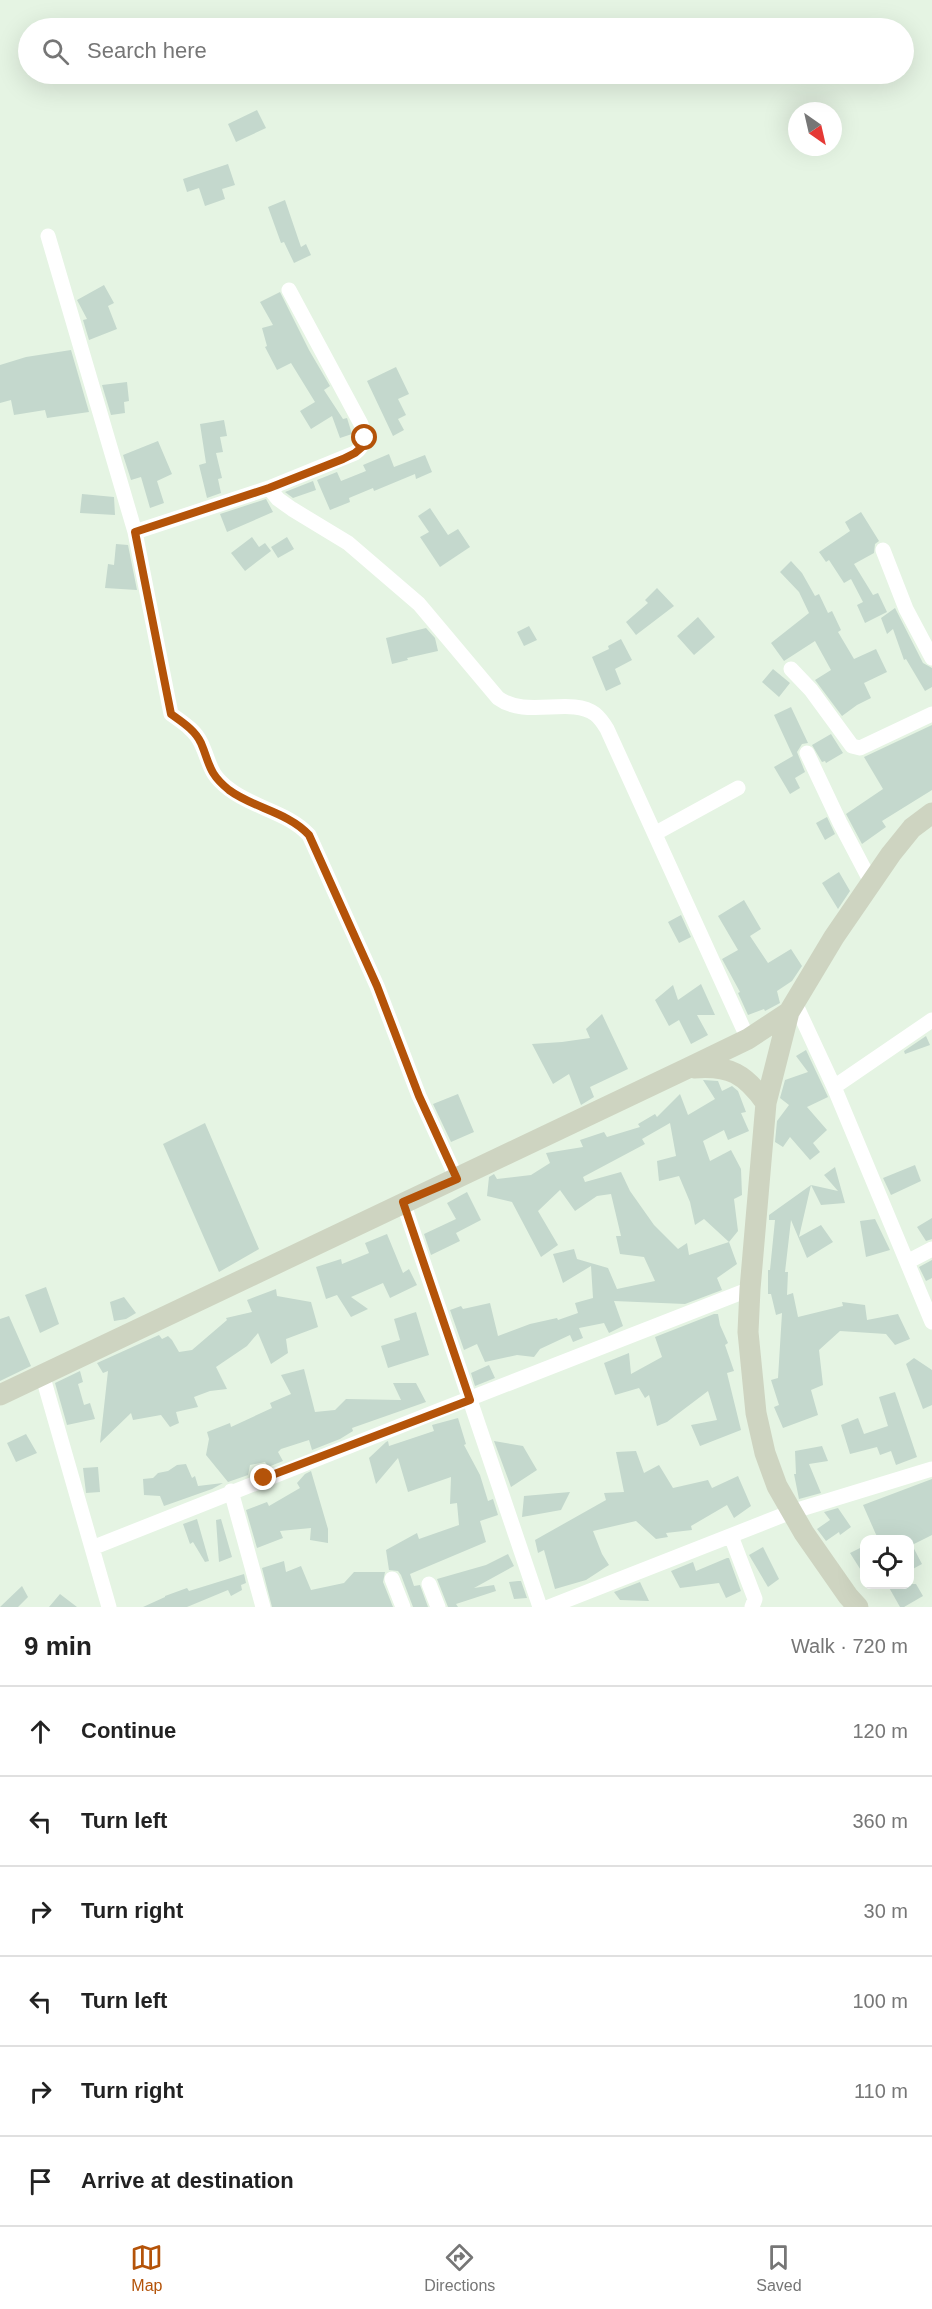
<!DOCTYPE html>
<meta charset="utf-8">
<style>
body{margin:0;font-family:Arial,sans-serif;background:#f6f6f6;color:#222}
.controls{position:absolute;right:18px;bottom:18px;display:grid;overflow:hidden;border-radius:12px;box-shadow:0 6px 24px #0002}
.controls button{width:54px;height:54px;display:grid;place-items:center;padding:0;border:0;border-bottom:2px solid #e0e0e0;background:#fff;color:#222;font:30px sans-serif}
.compass{position:absolute;left:788px;top:102px;width:54px;height:54px;border-radius:50%;background:#fff;box-shadow:0 6px 24px #0002;rotate:146deg}
.stop{position:absolute;width:18px;height:18px;margin:-14px;border:4px solid #b45309;border-radius:50%;background:#fff}
.stop.end{background:#b45309;border-color:#fff;box-shadow:0 2px 6px #0008}
.list{margin:0;padding:0;list-style:none}
h2{display:flex;justify-content:space-between;align-items:center;height:78px;margin:0;padding:0 24px;font-size:26px}
h2 small{font-size:20px;font-weight:400;color:#767676}
.list li{display:grid;grid-template-columns:39px 1fr auto;gap:18px;align-items:center;box-sizing:border-box;height:90px;padding:0 24px;border-top:2px solid #e0e0e0}
.list b{display:block;font-size:22px;white-space:nowrap}
.list em{font-size:20px;font-style:normal;color:#767676}
.icon{flex:none;width:33px;height:33px;fill:none;stroke:currentColor;stroke-width:2;stroke-linecap:round;stroke-linejoin:round}
.map{position:relative;flex:none;width:932px;height:1607px;overflow:hidden}
.search{position:absolute;background:#fff;box-shadow:0 6px 24px #0002;left:18px;right:18px;top:18px;height:66px;display:flex;align-items:center;gap:15px;box-sizing:border-box;padding:0 21px;border-radius:33px;color:#767676;font-size:22px}
.sheet{height:618px;background:#fff}
nav{display:flex;justify-content:space-around;align-items:center;box-sizing:border-box;height:84px;border-top:2px solid #e0e0e0;background:#fff;font-size:16px;color:#767676}
nav a{display:grid;justify-items:center;gap:3px}
nav .on{color:#b45309}
.map>svg:first-child{display:block}
.building{fill:#c4d8cd;fill-rule:evenodd}
.lines{fill:none;stroke-linecap:round;stroke-linejoin:round}
.street{stroke:#fff;stroke-width:15}
.secondary{stroke:#ced4c1;stroke-width:21}
.route{stroke:#b45309;stroke-width:8}
</style>
<div class="map">
<svg width="932" height="1607" viewBox="0 0 932 1607">
<rect width="100%" height="100%" fill="#e5f4e3"/>
<path class="building" d="M257,110L266,128L236,142L228,124Z
M228,164L235,185L222,189L225,199L205,206L199,188L187,192L183,179Z
M285,200L301,247L306,244L311,255L294,263L284,242L281,243L268,207Z
M104,285L114,303L108,306L117,329L89,340L83,320L87,319L77,300Z
M280,292L309,350L330,386L324,390L343,419L347,418L352,434L340,438L332,416L311,429L300,411L315,402L291,363L277,370L265,347L267,346L262,328L273,325L260,302Z
M71,350L89,412L47,418L45,410L14,415L11,400L0,403V365L26,357Z
M396,367L409,394L398,399L406,415L398,419L404,430L393,436L367,381Z
M127,382L129,401L124,402L125,413L111,415L102,385Z
M224,420L227,436L220,437L223,452L216,453L222,478L218,479L221,493L207,498L199,465L206,463L200,424Z
M158,441L172,474L157,481L164,503L150,508L141,477L131,480L123,455Z
M389,454L394,467L425,455L432,472L416,479L415,474L374,491L373,488L349,498L350,502L330,510L317,480L337,472L341,481L366,471L363,465Z
M313,481L316,490L293,498L285,492Z
M82,494L114,497L115,515L80,513Z
M266,499L273,512L227,532L220,514Z
M430,508L448,535L458,529L470,547L440,567L420,537L429,532L418,516Z
M861,512L879,541L875,544L874,553L854,564L873,595L878,593L887,612L865,623L857,605L863,602L851,579L844,583L829,560L826,562L819,552L850,531L845,522Z
M252,537L259,547L265,543L271,551L245,571L231,553Z
M287,537L294,549L278,558L271,547Z
M116,544L128,545L137,590L105,588L108,564L114,565Z
M791,561L802,573L815,596L819,594L828,613L832,611L841,630L838,632L854,659L876,649L887,672L864,683L871,698L857,705L842,716L815,680L831,670L815,641L784,661L771,643L809,613L799,592L780,572Z
M657,588L674,606L636,635L626,622L648,603L645,600Z
M895,608L923,663L932,668V687L925,691L906,659L904,660L893,629L887,634L881,618Z
M698,617L715,637L694,655L677,636Z
M529,626L537,640L524,646L517,632Z
M426,628L435,638L438,651L407,658L408,660L392,664L386,638Z
M621,639L632,660L615,669L621,684L606,691L592,657L609,649L608,646Z
M773,669L790,683L779,697L762,682Z
M791,707L808,743L802,744L797,752L805,772L795,778L800,788L790,794L774,767L793,756L774,715Z
M932,725V790L882,821L886,827L862,844L846,814L883,789L864,757Z
M831,734L843,753L826,763L825,761L822,762L812,745Z
M827,817L835,834L825,840L816,823Z
M839,872L850,891L838,909L822,883Z
M744,900L761,929L750,936L768,963L791,949L802,966L792,981L777,991L780,1003L765,1011L764,1009L748,1015L738,993L740,992L722,959L738,950L718,916Z
M681,915L691,937L679,943L668,922Z
M701,984L715,1015H697L708,1035L691,1044L679,1020L669,1026L655,1000L673,985L678,1000Z
M602,1014L628,1069L590,1087L594,1097L581,1105L569,1074L553,1084L532,1044L562,1042L590,1038L586,1029Z
M926,1036L930,1045L905,1054L904,1051Z
M806,1050L828,1097L807,1107L827,1130L813,1143L820,1152L810,1160L790,1137L783,1147L775,1142L777,1121L789,1105L780,1098L785,1080L808,1072L796,1056Z
M703,1080L718,1081L722,1091L732,1086L738,1091L746,1112L741,1113L749,1131L728,1140L724,1130L703,1141L710,1161L731,1150L741,1169L742,1195L734,1199L738,1231L729,1242L737,1264L717,1278L722,1290L685,1304L614,1301L623,1326L609,1333L604,1323L579,1328L583,1338L573,1342L570,1335L540,1349L534,1357L517,1355L485,1362L477,1344L464,1350L450,1310L461,1306L463,1309L490,1303L498,1336L530,1324L557,1318L558,1320L578,1313L575,1303L593,1298L591,1266L563,1283L553,1254L574,1249L577,1259L608,1268L617,1289L655,1281L644,1257L620,1254L616,1236H621L611,1194L597,1196L575,1211L560,1190L538,1211L558,1245L541,1257L512,1202L487,1196L489,1177L494,1174L497,1179L531,1175L550,1163L546,1153L583,1147L580,1140L604,1132L607,1137L640,1127L638,1124L655,1114L657,1117L680,1094L688,1115L715,1099ZM670,1123L676,1156L657,1161L659,1181L679,1176L690,1202L695,1225L704,1219L729,1242L689,1255L687,1243L678,1249L654,1225L630,1191L621,1172L585,1182L583,1177L645,1144L642,1139Z
M458,1094L474,1132L451,1142L433,1104Z
M205,1123L259,1249L219,1272L163,1144Z
M915,1165L921,1181L891,1195L883,1178Z
M835,1167L845,1203L821,1205L811,1185L838,1191L824,1175Z
M811,1185L799,1237L821,1225L833,1242L807,1258L791,1220L785,1272H788L787,1295L793,1293L798,1317L843,1306L842,1302L865,1305L867,1320L898,1314L910,1339L895,1345L886,1334L840,1331L819,1350L823,1385L811,1390L818,1415L783,1428L774,1407L779,1405L771,1380L778,1378L782,1313L776,1315L771,1294H768V1270H770L775,1220H769V1215Z
M467,1192L481,1220L456,1233L460,1241L431,1255L424,1234L456,1219L447,1203Z
M932,1218V1239L926,1241L917,1227Z
M875,1219L890,1250L866,1257L860,1221Z
M387,1234L403,1273L409,1269L417,1285L390,1298L383,1283L351,1297L368,1309L351,1317L337,1295L326,1299L316,1267L341,1259L342,1264L369,1253L365,1243Z
M932,1260V1278L926,1281L919,1267Z
M46,1287L59,1324L40,1333L25,1295Z
M276,1289L277,1296L311,1302L318,1327L286,1339L288,1353L271,1364L258,1333L247,1346L216,1367L227,1389L210,1391L194,1397L198,1407L176,1412L179,1423L170,1427L161,1415L133,1420L131,1413L100,1443L108,1371L103,1373L97,1363L159,1335L162,1339L168,1336L172,1340L179,1352L192,1350L227,1320L226,1318L252,1312L247,1300Z
M124,1297L136,1313L126,1319L114,1321L110,1302Z
M416,1312L429,1355L388,1368L381,1346L400,1340L394,1319Z
M714,1314H718L720,1325L728,1343L725,1345L734,1371L727,1373L741,1430L700,1446L691,1425L717,1420L708,1391L667,1422L657,1426L649,1395L645,1398L639,1388L615,1395L604,1363L629,1353L631,1374L662,1357L655,1337Z
M9,1316L31,1366L0,1381V1319Z
M914,1358L932,1370V1405L923,1409L906,1364Z
M489,1365L495,1378L475,1386L471,1373Z
M304,1369L315,1412L335,1410L346,1399L401,1400L393,1383H416L426,1402L352,1428L353,1431L340,1439L312,1450L309,1440L281,1449L278,1452L283,1461L268,1467L265,1462L250,1465L248,1475L228,1482L206,1455L209,1439L207,1432L230,1423L231,1427L272,1408L270,1403L291,1394L281,1375Z
M80,1371L83,1382L78,1384L84,1405L90,1403L95,1419L67,1425L55,1383Z
M895,1392L917,1457L896,1465L891,1451L880,1455L877,1447L850,1454L841,1425L858,1418L864,1434L888,1426L879,1397Z
M458,1418L466,1444L464,1445L480,1475L488,1501L493,1499L498,1515L480,1521L486,1542L410,1574L414,1586L420,1585L428,1607H413L401,1575L398,1571L389,1570L386,1550L417,1533L419,1539L459,1525L457,1503L450,1504L451,1477L408,1492L398,1458L376,1484L369,1458L386,1442L388,1441L389,1446L434,1431L432,1425Z
M26,1434L37,1453L16,1462L7,1443Z
M494,1441L523,1446L537,1470L511,1487Z
M822,1446L828,1461L809,1464L821,1493L799,1499L794,1474H796L795,1451Z
M636,1451L644,1473L659,1465L673,1488L708,1480L712,1488L738,1476L751,1506L734,1518L727,1505L691,1526L692,1530L666,1533L668,1537L656,1539L636,1521L593,1531L602,1554L609,1565L586,1580L555,1589L544,1550L538,1553L535,1540L606,1500L604,1493L624,1492L616,1452Z
M186,1464L192,1478L195,1476L198,1486L223,1483L212,1489L164,1506L160,1496L144,1495L143,1479L153,1478L158,1473L168,1471L177,1465Z
M98,1467L100,1492L86,1493L83,1468Z
M311,1471L328,1529V1543L310,1540L311,1528L280,1531L283,1538L257,1548L246,1510L267,1502L269,1506L300,1488L297,1483L305,1474Z
M932,1479V1535L912,1545L922,1564L909,1571V1539H878L863,1505Z
M570,1492L561,1510L522,1517L524,1496Z
M838,1508L851,1527L840,1535L839,1532L826,1541L817,1529L830,1520L824,1512Z
M197,1519L209,1561L205,1562L193,1542L190,1544L183,1524Z
M221,1519L232,1557L219,1562L216,1520Z
M864,1546V1575L850,1553Z
M763,1547L779,1579L768,1587L749,1555Z
M508,1554L514,1566L474,1588L494,1585L496,1591L456,1604L458,1607H448L437,1579L486,1565Z
M727,1558H729L741,1591L726,1598L719,1583L680,1588L671,1571L693,1562L696,1571Z
M284,1561L286,1572L301,1566L311,1590L344,1583L354,1572H385L383,1582L393,1607H272L262,1568Z
M244,1574L246,1583L241,1585L242,1590L231,1596L228,1590L187,1607H143L165,1597V1596L187,1588L189,1591Z
M518,1581H521L527,1598L514,1599L509,1582Z
M640,1582L649,1601L620,1600L614,1592Z
M887,1584H916L923,1596L904,1607H900Z
M22,1586L28,1597L18,1607H0Z
M60,1594L77,1607H49Z"/>
<g class="lines">
<path class="street" d="M48,236L135,532L171,714C182,722 195,730 201,743C211,764 208,773 229,789C253,808 288,812 309,835L377,986L419,1096L457,1179
M269,488L278,499L292,509L348,543L419,604L498,698C526,719 571,696 595,714C600,718 604,724 607,729L748,1039
M135,532L269,488L355,453C366,444 365,438 361,424L289,290
M883,550L906,609L932,658
M791,669L811,690L852,746L860,748L932,714
M807,753L840,823L871,882
M656,833L738,788
M795,1003L834,1087L932,1322
M834,1087L932,1020
M403,1202L540,1607
M907,1262L932,1249
M42,1374L109,1607
M231,1491L263,1607
M731,1536L755,1599L752,1607
M92,1548C310,1460 531,1375 750,1289
M392,1579L403,1607
M429,1584L438,1607
M549,1607L791,1512L932,1469"/>
<path class="secondary" d="M694,1068C730,1065 745,1074 766,1103
M0,1395L688,1068L748,1039L789,1012
M858,1607L848,1596L804,1533L777,1486L765,1453L756,1413L748,1332L750,1289L766,1103L789,1012L834,937L891,854L912,828L932,813"/>
</g>
<g class="lines">
<path class="route" d="M264,1478L470,1400L403,1202L457,1179L419,1096L377,986L309,835C288,812 253,808 229,790C208,773 210,764 201,743C195,730 182,722 171,714L135,532L269,488L343,459L355,453L362,447L365,438"/>
</g>
</svg>
<div class="controls">
<button><svg class="icon" aria-label="locate" viewBox="0 0 24 24"><circle cx="12" cy="12" r="6"/><path d="M12 2v4M12 18v4M2 12h4M18 12h4"/></svg></button>
</div>
<svg class="compass" viewBox="-18 -18 36 36"><path d="M0-13l5 13h-10z" fill="#e53935"/><path d="M0 13l5-13h-10z" fill="#767676"/></svg>
<div class="stop" style="left:365px;top:438px"></div>
<div class="stop end" style="left:264px;top:1478px"></div>
<div class="search"><svg class="icon" aria-label="search" viewBox="0 0 24 24"><circle cx="10" cy="10" r="6"/><path d="M15 15l6 6"/></svg>Search here</div>
</div>
<section class="sheet">
<h2>9 min<small>Walk · 720 m</small></h2>
<ul class="list">
<li><svg class="icon" aria-label="ahead" viewBox="0 0 24 24"><path d="M12 20V5M6 11l6-6 6 6"/></svg><div><b>Continue</b></div><em>120 m</em></li>
<li><svg class="icon" aria-label="left" viewBox="0 0 24 24"><path d="M17 20v-9H6M10 6l-5 5 5 5"/></svg><div><b>Turn left</b></div><em>360 m</em></li>
<li><svg class="icon" aria-label="right" viewBox="0 0 24 24"><path d="M7 20v-9h11M14 6l5 5-5 5"/></svg><div><b>Turn right</b></div><em>30 m</em></li>
<li><svg class="icon" aria-label="left" viewBox="0 0 24 24"><path d="M17 20v-9H6M10 6l-5 5 5 5"/></svg><div><b>Turn left</b></div><em>100 m</em></li>
<li><svg class="icon" aria-label="right" viewBox="0 0 24 24"><path d="M7 20v-9h11M14 6l5 5-5 5"/></svg><div><b>Turn right</b></div><em>110 m</em></li>
<li><svg class="icon" aria-label="arrive" viewBox="0 0 24 24"><path d="M6 21V4h12l-3 4 3 4H6"/></svg><div><b>Arrive at destination</b></div></li>
</ul>
</section>
<nav>
<a class="on"><svg class="icon" aria-label="map" viewBox="0 0 24 24"><path d="M3 6l6-2 6 2 6-2v14l-6 2-6-2-6 2zM9 4v14M15 6v14"/></svg>Map</a>
<a><svg class="icon" aria-label="directions" viewBox="0 0 24 24"><path d="M12 3l9 9-9 9-9-9zM9 14v-3h6M13 9l2 2-2 2"/></svg>Directions</a>
<a><svg class="icon" aria-label="saved" viewBox="0 0 24 24"><path d="M7 4h10v16l-5-4-5 4z"/></svg>Saved</a>
</nav>
